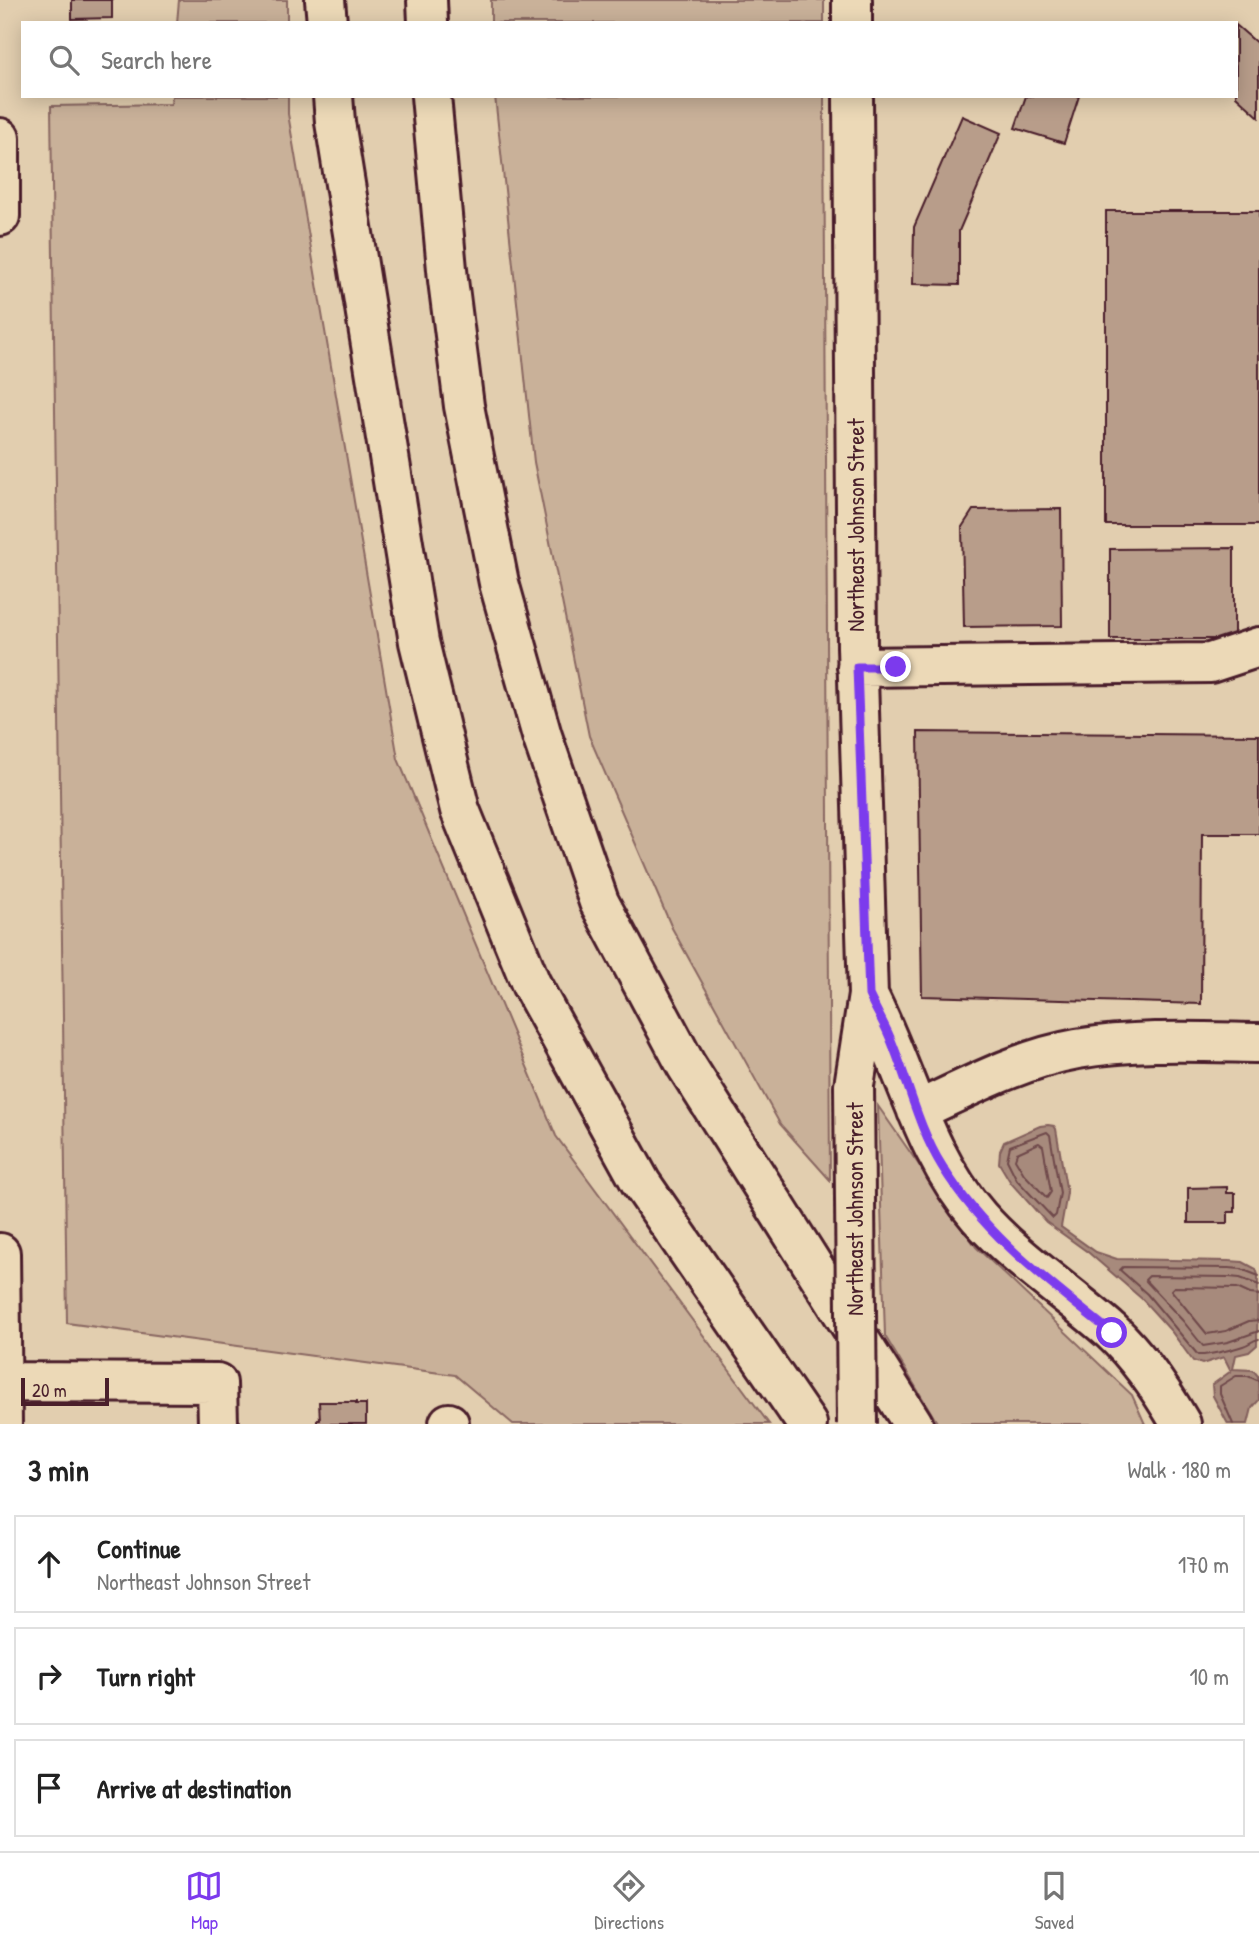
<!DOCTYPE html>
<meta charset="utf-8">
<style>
body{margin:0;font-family:"Patrick Hand",sans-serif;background:#f6f6f6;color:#222}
.scale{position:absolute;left:21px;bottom:18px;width:88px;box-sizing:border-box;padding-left:7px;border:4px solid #4a1f2b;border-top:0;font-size:19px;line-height:24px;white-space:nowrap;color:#4a1f2b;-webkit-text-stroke:5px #ecd9b7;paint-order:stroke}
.stop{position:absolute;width:21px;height:21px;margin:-16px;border:5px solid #7c3aed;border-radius:50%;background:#fff}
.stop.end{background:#7c3aed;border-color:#fff;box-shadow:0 2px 7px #0008}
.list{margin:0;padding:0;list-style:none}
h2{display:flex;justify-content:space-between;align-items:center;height:91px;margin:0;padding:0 28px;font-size:30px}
h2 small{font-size:23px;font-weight:400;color:#767676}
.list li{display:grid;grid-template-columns:46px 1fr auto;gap:21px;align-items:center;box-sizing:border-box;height:98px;margin:0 14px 14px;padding:0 14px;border:2px solid #e0e0e0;border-radius:0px}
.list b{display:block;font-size:26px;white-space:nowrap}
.list p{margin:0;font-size:23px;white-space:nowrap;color:#767676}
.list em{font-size:23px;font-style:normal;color:#767676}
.icon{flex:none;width:38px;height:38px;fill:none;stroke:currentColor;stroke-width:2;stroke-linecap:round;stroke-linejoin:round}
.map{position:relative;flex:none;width:1259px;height:1424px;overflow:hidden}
.search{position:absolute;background:#fff;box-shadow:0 4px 18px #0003;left:21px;right:21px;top:21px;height:77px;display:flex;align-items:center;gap:18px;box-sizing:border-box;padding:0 24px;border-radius:0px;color:#767676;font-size:26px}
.sheet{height:427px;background:#fff}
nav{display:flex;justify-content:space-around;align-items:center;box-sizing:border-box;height:98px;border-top:2px solid #e0e0e0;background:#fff;font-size:19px;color:#767676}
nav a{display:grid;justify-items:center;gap:4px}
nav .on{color:#7c3aed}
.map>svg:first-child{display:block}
.green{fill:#c9b199;stroke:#8a6862;stroke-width:2}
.water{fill:#a78a7c;stroke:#825f5c;stroke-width:2}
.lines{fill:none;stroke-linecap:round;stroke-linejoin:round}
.shore{stroke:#6f4a4b;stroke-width:2}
.building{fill:#b89d8a;stroke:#4a1f2b;stroke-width:2}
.minor-casing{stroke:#4a1f2b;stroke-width:44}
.highway-casing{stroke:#4a1f2b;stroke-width:44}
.minor{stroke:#ecd9b7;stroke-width:38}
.highway{stroke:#ecd9b7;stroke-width:38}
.minor-bridge-casing{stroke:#4a1f2b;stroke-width:44;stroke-linecap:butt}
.minor-bridge{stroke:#ecd9b7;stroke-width:38}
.route{stroke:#7c3aed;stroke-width:9}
.labels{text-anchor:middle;stroke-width:5;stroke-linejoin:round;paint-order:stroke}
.street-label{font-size:23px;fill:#4a1f2b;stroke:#ecd9b7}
</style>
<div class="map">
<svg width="1259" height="1424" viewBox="0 0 1259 1424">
<rect width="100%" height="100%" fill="#e2ceaf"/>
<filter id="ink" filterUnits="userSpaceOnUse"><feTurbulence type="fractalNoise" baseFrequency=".0143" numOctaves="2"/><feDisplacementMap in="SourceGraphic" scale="14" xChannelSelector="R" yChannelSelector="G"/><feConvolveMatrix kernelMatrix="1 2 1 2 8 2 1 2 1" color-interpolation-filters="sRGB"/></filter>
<g filter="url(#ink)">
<path class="green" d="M179,0H287V23H177Z
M491,0H824V23H491Z
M172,96H288V114L398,759L556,1136L769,1424H513L455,1375L67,1323L51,106L171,104Z
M495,96H824L830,1180L780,1124L672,928L589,736L534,462Z
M878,1106L976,1247L1132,1395L1145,1424H938L885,1336Z"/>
<path class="water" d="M1048,1125L1054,1126L1056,1129L1067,1193L1061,1227L1096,1252L1117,1259L1229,1261L1243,1262L1256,1269L1258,1275L1257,1345L1249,1352L1236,1355L1233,1369L1253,1370L1258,1376L1259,1400L1252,1408L1248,1424H1228L1213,1396L1212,1385L1231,1371L1224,1357L1202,1364L1193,1361L1171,1331L1142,1299L1089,1253L1046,1222L1011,1183L999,1163L1000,1151L1004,1142L1040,1126Z"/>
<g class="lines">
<path class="shore" d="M1047,1132L1050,1135L1060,1193L1056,1215L1053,1218L1017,1180L1007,1160L1010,1146Z
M1039,1143L1043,1146L1051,1192L1047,1198L1024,1174L1015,1159L1017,1153Z
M1259,1276L1241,1269L1229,1268L1123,1267L1120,1270L1147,1294L1198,1355C1207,1356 1234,1349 1243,1346C1250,1344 1252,1340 1259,1339
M1259,1285L1240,1278L1229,1277L1149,1276L1145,1280L1183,1321L1203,1346L1228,1342L1259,1331
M1259,1295L1250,1294L1237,1288L1174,1287L1171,1290L1207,1334L1226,1331L1249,1321L1259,1320
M1233,1424L1220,1394V1386L1236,1376H1248L1259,1381"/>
</g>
<path class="building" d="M72,0H112V18L72,19Z
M1236,25L1259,45V117L1236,96Z
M1026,96H1079L1064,143L1015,128Z
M962,116L1001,133L959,231V285L913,284L914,227Z
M1106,211H1259V525H1106Z
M1061,509L1062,626L964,627L962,527L973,510Z
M1234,548V639H1110V549Z
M918,732L1259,735V834H1202L1201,1004L922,996Z
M1227,1187V1193H1235V1212H1228V1223H1188V1188Z
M319,1402H356V1404H366V1424H317V1420H320Z"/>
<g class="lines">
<g class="minor-casing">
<path id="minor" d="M852,0V23
M853,96L857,647L868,995L854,1086
M0,138V216
M857,667L1210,663L1259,647
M868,995C906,1069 923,1153 979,1217C1018,1261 1067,1292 1111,1331C1137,1355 1163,1393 1181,1424
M917,1111C968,1087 1021,1059 1077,1049C1137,1039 1198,1042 1259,1043
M0,1253L2,1424
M2,1382L217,1383L218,1424
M449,1424V1423"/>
</g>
<g class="highway-casing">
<path id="highway" d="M325,0L327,23
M427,0L428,23
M333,96L335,122L419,642L460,810L531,984L641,1183L807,1424
M431,96L448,280L464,406L499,583L542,736L599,902L686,1065L913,1424"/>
</g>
<use href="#minor" class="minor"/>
<use href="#highway" class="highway"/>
<g class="minor-bridge-casing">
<path id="minor-bridge" d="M854,1086L857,1424"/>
</g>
<use href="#minor-bridge" class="minor-bridge"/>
</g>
</g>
<g class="lines" filter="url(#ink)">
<path class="route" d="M896,667H857L869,995C875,1008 882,1020 888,1033C907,1076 917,1126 942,1166C985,1236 1050,1283 1112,1333"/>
</g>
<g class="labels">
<g class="street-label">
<text transform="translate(856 525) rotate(-90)" y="8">Northeast Johnson Street</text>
<text transform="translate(855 1209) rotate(-90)" y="8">Northeast Johnson Street</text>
</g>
</g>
</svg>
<div class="scale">20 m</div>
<div class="stop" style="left:1112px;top:1333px"></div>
<div class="stop end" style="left:896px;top:667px"></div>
<div class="search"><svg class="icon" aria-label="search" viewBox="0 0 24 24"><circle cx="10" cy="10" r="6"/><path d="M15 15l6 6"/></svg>Search here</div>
</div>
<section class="sheet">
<h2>3 min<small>Walk · 180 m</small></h2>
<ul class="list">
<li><svg class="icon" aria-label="ahead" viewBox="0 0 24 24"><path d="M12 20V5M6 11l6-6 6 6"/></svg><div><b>Continue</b><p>Northeast Johnson Street</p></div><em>170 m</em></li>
<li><svg class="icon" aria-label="right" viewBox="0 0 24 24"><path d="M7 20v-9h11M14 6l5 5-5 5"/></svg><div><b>Turn right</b></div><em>10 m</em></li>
<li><svg class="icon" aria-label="arrive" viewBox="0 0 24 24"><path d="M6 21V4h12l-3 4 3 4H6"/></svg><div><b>Arrive at destination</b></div></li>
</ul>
</section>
<nav>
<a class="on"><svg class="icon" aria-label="map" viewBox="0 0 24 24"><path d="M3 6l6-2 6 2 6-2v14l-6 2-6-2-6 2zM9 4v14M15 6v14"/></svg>Map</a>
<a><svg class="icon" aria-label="directions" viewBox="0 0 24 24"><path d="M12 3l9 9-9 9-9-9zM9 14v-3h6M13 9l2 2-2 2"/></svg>Directions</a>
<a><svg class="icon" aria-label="saved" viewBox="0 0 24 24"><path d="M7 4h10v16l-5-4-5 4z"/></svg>Saved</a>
</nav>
